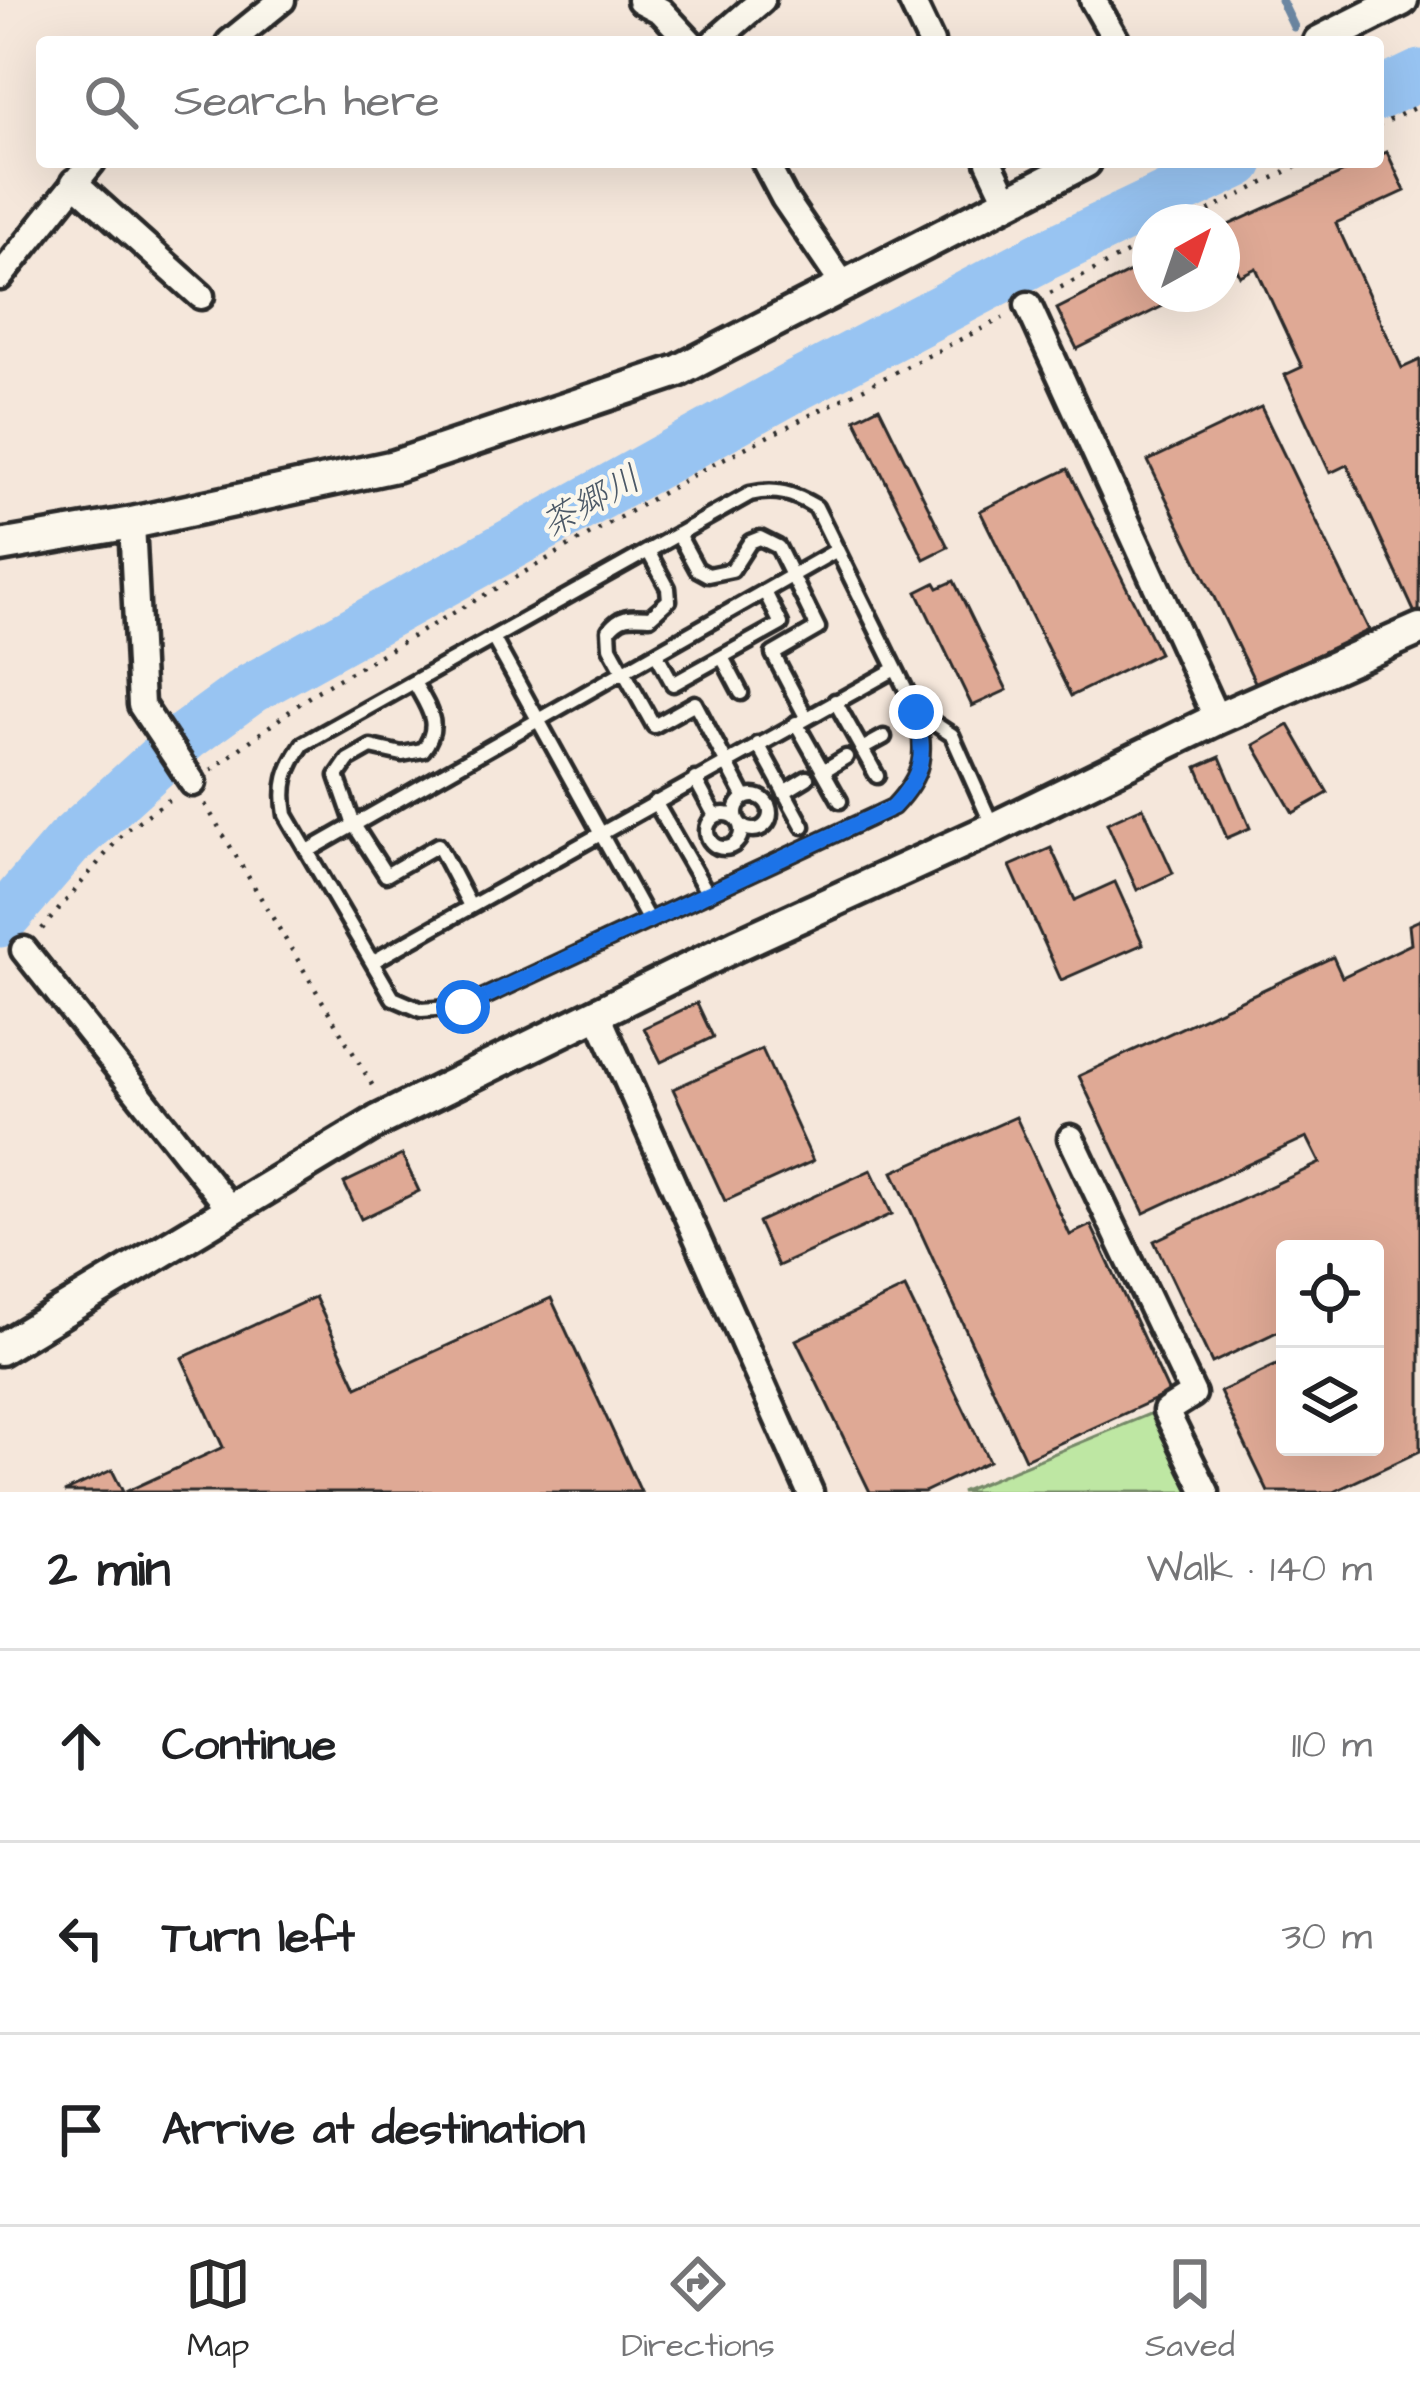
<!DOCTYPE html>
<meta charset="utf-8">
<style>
body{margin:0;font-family:"Architects Daughter","Klee One",sans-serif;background:#f6f6f6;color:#202124}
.controls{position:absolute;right:36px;bottom:36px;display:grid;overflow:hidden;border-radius:12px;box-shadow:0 12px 48px #0002}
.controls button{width:108px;height:108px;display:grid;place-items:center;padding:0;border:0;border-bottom:3px solid #e0e0e0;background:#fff;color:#202124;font:60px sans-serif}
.compass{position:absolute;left:1132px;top:204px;width:108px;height:108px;border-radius:50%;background:#fff;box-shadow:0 12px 48px #0002;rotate:40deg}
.stop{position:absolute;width:36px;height:36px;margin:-27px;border:9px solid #1a73e8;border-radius:50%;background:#fff}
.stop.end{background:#1a73e8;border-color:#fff;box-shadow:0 3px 12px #0008}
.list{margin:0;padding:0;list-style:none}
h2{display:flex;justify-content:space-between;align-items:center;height:156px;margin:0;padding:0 48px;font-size:51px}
h2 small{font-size:39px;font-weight:400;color:#757577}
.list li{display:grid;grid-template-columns:78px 1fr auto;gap:36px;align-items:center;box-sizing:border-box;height:192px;padding:0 48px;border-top:3px solid #e0e0e0}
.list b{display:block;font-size:45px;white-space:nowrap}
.list em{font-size:39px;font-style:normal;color:#757577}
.icon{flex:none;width:66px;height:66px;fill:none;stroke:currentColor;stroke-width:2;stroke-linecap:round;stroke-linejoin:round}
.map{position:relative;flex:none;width:1420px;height:1492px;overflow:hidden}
.search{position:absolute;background:#fff;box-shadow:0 12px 48px #0002;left:36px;right:36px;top:36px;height:132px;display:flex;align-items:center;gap:30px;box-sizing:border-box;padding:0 42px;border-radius:12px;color:#757577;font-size:45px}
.sheet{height:732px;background:#fff}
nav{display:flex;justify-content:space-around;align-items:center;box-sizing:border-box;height:168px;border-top:3px solid #e0e0e0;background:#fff;font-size:33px;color:#757577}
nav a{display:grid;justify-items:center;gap:6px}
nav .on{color:#2b2b2b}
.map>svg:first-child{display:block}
.green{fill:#bee7a3;stroke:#748967;stroke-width:3}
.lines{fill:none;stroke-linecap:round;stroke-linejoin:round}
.stream{stroke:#6c87a2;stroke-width:9}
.river{stroke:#98c4f2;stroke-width:51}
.building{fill:#dfa995;stroke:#2b2b2b;stroke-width:3}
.service-casing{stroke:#2b2b2b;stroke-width:21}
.minor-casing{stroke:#2b2b2b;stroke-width:33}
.tertiary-casing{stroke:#2b2b2b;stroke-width:39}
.path{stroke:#2b2b2b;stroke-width:4.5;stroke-dasharray:3 9;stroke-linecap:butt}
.service{stroke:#fbf7ec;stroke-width:12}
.minor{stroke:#fbf7ec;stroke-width:24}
.tertiary{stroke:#fbf7ec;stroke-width:30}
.route{stroke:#1a73e8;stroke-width:15}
.labels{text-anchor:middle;stroke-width:9;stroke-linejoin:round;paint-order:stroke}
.water-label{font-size:36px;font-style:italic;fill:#4c5967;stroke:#fbf7ec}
</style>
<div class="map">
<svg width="1420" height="1492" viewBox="0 0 1420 1492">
<rect width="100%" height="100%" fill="#f5e7db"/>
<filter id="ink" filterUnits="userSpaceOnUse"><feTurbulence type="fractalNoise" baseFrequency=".00833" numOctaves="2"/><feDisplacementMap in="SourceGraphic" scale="24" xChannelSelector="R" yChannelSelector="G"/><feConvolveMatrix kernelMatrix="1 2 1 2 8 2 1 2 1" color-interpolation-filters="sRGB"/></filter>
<g filter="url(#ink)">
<path class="green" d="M1152,1413L1192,1492H961Z"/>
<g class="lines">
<path class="stream" d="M1281,0L1294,27"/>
<path class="river" d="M1378,95L1420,75
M0,922L68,843L185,737L252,688L794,387L1045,255L1239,162"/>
</g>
<path class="building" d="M1387,152L1405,191L1336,223L1402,368L1420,360L1419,622L1347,465L1330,473L1285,375L1302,367L1256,268L1240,276L1222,237V228L1366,162H1378V156Z
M1150,262V294H1187L1077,349L1057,309Z
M879,407L948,547L924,559L855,419Z
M1261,407L1369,630L1256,684L1148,461Z
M1068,469L1159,653L1071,696L980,511Z
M954,581L1007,690L972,706L917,592L935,583L938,588Z
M1289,725L1328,793L1293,813L1254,745Z
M1220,757L1250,828L1227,838L1197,767Z
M1143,807L1173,873L1137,890L1107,823Z
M1051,848L1075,900L1115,882L1143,944L1061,980L1010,866Z
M1420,920V1451L1333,1492H1268L1220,1392L1285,1361V1447H1375V1249H1285V1328L1212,1363L1154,1241L1320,1163L1307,1137L1144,1213L1079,1076L1333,957L1342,977L1411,944L1409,925Z
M697,1003L713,1037L661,1062L644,1028Z
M762,1049L813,1161L725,1201L673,1089Z
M1016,1117L1070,1235L1091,1225L1169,1393L1025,1459L893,1172Z
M402,1155L419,1191L361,1219L344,1183Z
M871,1170L892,1214L778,1266L758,1222Z
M905,1288L989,1461L924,1492H870L796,1340Z
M315,1297L357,1387L551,1298L641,1492H125L223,1447L182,1358Z
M112,1470L123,1492H64Z"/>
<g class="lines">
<g class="service-casing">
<path id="service" d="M678,534L697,569L708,575L732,570L750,542L760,538L778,547L818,628L773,654L806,717
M648,551L668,588L669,600L650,617C632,616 621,614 609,630L610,647L654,726L695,703L745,798
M493,638L649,921
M656,653L673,684L781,624L765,592
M722,657L741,693
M414,682C428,708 443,724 423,750L402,754L371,747L348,760L337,776L354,825L386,875L438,845L470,906
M835,701L877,776
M917,712C926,756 924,774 893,807L463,1007L421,1010L393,998L286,815C281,785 286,769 303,744L750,494C776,488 793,493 816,507L917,712L952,735L993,827
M796,723L840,801
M758,744L803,826
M862,749L884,737
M823,771L846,757
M695,779L715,816
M784,792L807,778
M736 813a17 17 0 1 1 34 0a17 17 0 1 1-34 0Z
M655,802L708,894
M707 831a17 17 0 1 1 34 0a17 17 0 1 1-34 0Z
M308,851L837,550
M372,962L895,669"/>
</g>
<g class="minor-casing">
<path id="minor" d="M640,0L661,11L690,42
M911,0L931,42
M1093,0L1117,42
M230,42L282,0
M714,42L762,0
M765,162L784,198L844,286
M989,162L1008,202
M74,182L201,296
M0,277L92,162
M1028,305L1217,719
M132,523L141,705L193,783
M24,950L231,1210
M598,1015L810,1492
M1071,1138L1193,1394L1166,1411L1206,1492"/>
</g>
<g class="tertiary-casing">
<path id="tertiary" d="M1319,42L1402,0
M0,546L132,523L395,466L678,371L1085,162
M0,1349L378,1121L737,945L994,828L1217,719L1420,629"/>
</g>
<path class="path" d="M1378,126L1420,105
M1187,222L1305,162
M1050,293L1150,241
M211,770L314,693L709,466L1003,318
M205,804L374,1088
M42,929L126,830L173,797"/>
<use href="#service" class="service"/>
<use href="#minor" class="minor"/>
<use href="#tertiary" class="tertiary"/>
</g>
</g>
<g class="lines" filter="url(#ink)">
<path class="route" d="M463,1007L893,807C924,774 926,756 916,712"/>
</g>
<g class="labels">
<g class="water-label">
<text transform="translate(590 500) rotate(-29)" y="13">茶郷川</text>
</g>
</g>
</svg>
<div class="controls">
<button><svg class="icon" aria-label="locate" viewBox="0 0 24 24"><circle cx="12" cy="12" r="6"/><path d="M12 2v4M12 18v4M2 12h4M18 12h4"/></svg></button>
<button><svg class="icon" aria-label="layers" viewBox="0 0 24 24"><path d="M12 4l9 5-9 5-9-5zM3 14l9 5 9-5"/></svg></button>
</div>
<svg class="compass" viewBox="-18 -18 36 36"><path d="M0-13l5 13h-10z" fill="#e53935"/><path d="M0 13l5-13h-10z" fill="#757577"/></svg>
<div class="stop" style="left:463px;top:1007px"></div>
<div class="stop end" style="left:916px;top:712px"></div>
<div class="search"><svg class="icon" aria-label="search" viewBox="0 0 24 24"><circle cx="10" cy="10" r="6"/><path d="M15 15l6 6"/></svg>Search here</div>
</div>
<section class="sheet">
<h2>2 min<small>Walk · 140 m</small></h2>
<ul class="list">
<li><svg class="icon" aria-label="ahead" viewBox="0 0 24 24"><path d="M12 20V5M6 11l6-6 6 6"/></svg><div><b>Continue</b></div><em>110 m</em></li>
<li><svg class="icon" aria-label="left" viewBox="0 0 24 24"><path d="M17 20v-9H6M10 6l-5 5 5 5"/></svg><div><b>Turn left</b></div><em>30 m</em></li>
<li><svg class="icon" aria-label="arrive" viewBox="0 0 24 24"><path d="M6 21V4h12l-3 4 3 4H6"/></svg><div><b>Arrive at destination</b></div></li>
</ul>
</section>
<nav>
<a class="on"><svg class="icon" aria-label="map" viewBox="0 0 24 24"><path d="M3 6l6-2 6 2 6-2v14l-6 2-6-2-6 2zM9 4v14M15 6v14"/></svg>Map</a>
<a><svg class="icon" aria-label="directions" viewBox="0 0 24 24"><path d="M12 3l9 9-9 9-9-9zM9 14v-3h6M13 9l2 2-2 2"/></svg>Directions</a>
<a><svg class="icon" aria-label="saved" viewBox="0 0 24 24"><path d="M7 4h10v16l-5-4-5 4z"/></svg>Saved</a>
</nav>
